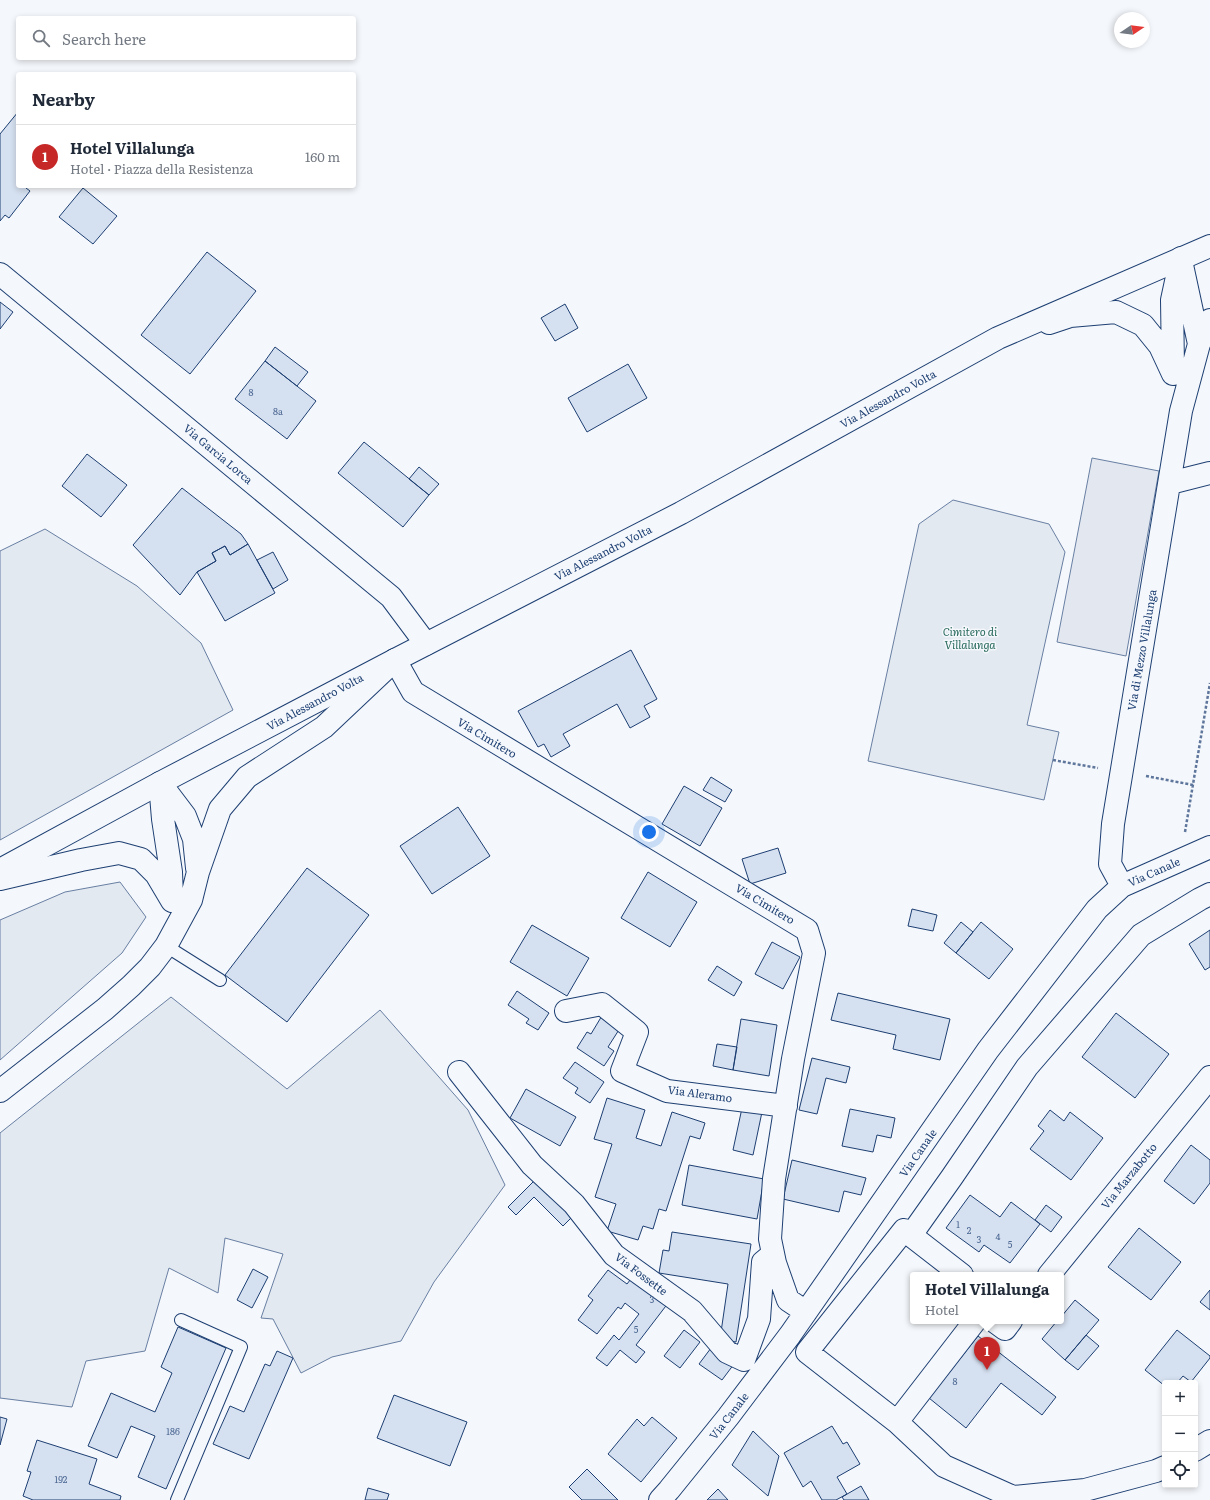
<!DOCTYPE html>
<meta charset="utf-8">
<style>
body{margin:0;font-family:Literata,serif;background:#f2f2f3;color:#1f2937}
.controls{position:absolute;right:12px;bottom:12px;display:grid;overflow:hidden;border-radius:4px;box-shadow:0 2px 6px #0003}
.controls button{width:36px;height:36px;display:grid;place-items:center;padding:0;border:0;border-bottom:1px solid #e0e1e3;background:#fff;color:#1f2937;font:20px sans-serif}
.compass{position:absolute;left:1114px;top:12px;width:36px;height:36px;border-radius:50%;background:#fff;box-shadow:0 2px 6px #0003;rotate:77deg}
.you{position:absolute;left:649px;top:832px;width:14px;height:14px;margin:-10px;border:3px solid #fff;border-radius:50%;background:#1a73e8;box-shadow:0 0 0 6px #1a73e833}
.badge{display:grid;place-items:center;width:26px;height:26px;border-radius:50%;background:#c62828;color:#fff;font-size:13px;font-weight:700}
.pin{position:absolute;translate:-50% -33px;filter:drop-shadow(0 1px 2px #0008)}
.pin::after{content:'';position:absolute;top:21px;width:14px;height:12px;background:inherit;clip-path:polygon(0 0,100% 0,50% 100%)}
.popup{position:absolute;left:910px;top:1272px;width:154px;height:52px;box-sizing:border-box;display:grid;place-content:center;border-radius:4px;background:#fff;filter:drop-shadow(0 1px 3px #0005);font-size:13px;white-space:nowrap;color:#747a83}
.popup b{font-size:15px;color:#1f2937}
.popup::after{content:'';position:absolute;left:50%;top:100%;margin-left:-8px;border:8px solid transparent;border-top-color:#fff}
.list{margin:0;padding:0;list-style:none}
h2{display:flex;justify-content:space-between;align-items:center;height:52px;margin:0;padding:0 16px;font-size:17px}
h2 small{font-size:13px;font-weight:400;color:#747a83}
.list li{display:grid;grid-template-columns:26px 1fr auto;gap:12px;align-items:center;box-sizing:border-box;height:64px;padding:0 16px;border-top:1px solid #e0e1e3}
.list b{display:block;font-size:15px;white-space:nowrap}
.list p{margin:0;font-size:13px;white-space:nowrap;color:#747a83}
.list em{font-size:13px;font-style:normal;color:#747a83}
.icon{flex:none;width:22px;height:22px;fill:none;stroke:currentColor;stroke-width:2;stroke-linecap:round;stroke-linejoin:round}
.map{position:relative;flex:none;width:1210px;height:1500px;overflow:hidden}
.search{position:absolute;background:#fff;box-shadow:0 2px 6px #0003;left:16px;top:16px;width:340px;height:44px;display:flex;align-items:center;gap:10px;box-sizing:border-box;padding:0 14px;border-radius:4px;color:#747a83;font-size:15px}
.panel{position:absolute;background:#fff;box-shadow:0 2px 6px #0003;left:16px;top:72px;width:340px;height:116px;border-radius:4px}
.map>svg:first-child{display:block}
.green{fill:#e3e9f0;stroke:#687fa3}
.parking{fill:#e3e8f0;stroke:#687fa3}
.building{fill:#d5e0f0;stroke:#1d3f73}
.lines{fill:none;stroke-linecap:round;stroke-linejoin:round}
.lane-casing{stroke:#1d3f73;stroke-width:14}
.street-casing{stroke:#1d3f73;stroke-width:24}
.secondary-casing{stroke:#1d3f73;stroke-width:24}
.primary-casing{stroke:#1d3f73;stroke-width:24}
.path{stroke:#5e769c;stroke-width:2.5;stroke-dasharray:3 2;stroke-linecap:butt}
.lane{stroke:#f4f7fb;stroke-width:12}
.street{stroke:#f4f7fb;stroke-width:22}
.secondary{stroke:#f4f7fb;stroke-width:22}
.primary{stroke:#f4f7fb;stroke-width:22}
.labels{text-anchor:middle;stroke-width:3;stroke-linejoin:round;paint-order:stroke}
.number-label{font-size:9px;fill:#4b6792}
.street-label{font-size:11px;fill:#1d3f73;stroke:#f4f7fb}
.park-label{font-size:11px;font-style:italic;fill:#2c6c60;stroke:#f4f7fb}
</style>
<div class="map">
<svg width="1210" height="1500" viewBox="0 0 1210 1500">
<rect width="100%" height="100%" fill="#f4f7fb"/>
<path class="green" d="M953,500L1049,524L1065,552L1027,725L1059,732L1044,800L868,761L919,524Z
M45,529L137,586L201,643L233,710L0,840V551Z
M120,882L146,917L122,953L0,1060V920L65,892Z
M171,997L287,1089L380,1010L468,1110L505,1185L434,1282L401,1341L332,1357L301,1373L273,1319L261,1318L283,1254L225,1238L218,1293L169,1268L145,1351L86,1361L72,1407L0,1398V1133Z"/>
<path class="parking" d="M1092,458L1159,471L1126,656L1057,642Z"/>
<path class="building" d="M18,112V186H27L26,188L30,191L9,218L5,215L0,221V134Z
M83,188L117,216L93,244L59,217Z
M207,252L256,291L190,374L141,335Z
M0,302L13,312L0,329Z
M565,304L578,328L555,341L541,318Z
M275,347L308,372L297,386L265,361Z
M265,361L316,401L287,439L235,399Z
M628,364L647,398L587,432L568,398Z
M364,442L429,495L403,527L338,473Z
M87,454L127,485L101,517L62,486Z
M419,467L439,484L429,495L409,479Z
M182,488L241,534L248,544L230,555L225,546L212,553L216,561L197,572L180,595L133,545Z
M248,544L275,593L225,621L197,572L216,561L212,553L225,546L230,555Z
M273,552L288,580L273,589L257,560Z
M631,650L657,699L644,706L650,717L630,728L617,704L563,734L570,746L551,757L544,744L538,747L518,711Z
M711,777L732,790L725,802L703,790Z
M684,786L722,808L700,846L662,824Z
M458,807L490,856L432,894L400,846Z
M778,848L786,873L750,884L742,859Z
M307,868L369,915L287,1022L225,975Z
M648,872L697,902L670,947L621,918Z
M912,909L937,915L933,931L908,926Z
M961,922L973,932L956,953L944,943Z
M981,922L1013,949L989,979L956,953Z
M532,925L589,958L567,996L510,962Z
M1210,930V967L1205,970L1189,944Z
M772,942L800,957L783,989L755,974Z
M717,966L742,982L734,996L708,980Z
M517,991L549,1013L538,1030L526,1023L529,1019L508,1005Z
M838,993L950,1019L940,1060L893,1049L896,1035L831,1020Z
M1116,1013L1169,1054L1135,1098L1082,1057Z
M603,1014L622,1025L608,1047L614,1051L604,1066L577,1048L587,1032L591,1034Z
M741,1019L777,1025L769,1076L733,1070Z
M717,1044L737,1047L733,1070L713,1066Z
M812,1058L850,1067L846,1083L826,1078L817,1114L799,1110Z
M575,1062L604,1082L590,1103L575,1093L578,1088L563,1078Z
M526,1089L576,1117L560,1146L510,1118Z
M607,1098L645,1110L636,1138L661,1146L672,1112L705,1123L700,1139L690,1136L666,1211L659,1209L653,1229L643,1226L638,1240L607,1231L616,1204L595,1197L612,1144L594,1139Z
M742,1108L762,1112L753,1155L733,1150Z
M850,1109L895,1118L891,1138L877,1135L873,1152L842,1146Z
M1050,1110L1064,1121L1070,1112L1103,1138L1071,1180L1030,1149L1044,1131L1038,1126Z
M1191,1145L1210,1160V1183L1194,1204L1164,1181Z
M792,1160L866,1178L861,1195L844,1191L839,1212L783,1199Z
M689,1165L764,1179L757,1219L682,1205Z
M539,1176L576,1213L563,1226L534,1197L516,1215L508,1207Z
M970,1195L1000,1217L1011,1202L1040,1224L1010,1263L984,1245L979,1252L946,1228Z
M1046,1205L1062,1217L1051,1232L1035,1220Z
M1139,1228L1181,1262L1151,1300L1108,1267Z
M672,1232L751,1244L736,1342L720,1339L728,1284L659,1273L663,1250L669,1251Z
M253,1269L268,1277L252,1308L237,1300Z
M608,1270L627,1284L637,1271L672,1298L636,1345L645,1352L636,1363L620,1350L607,1366L596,1358L614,1335L619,1340L639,1314L625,1303L621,1309L618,1307L597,1334L578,1320L593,1300L588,1296Z
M1210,1290V1310L1200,1302Z
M1075,1300L1099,1320L1065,1360L1042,1339L1057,1321H1061V1317Z
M178,1327L226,1348L166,1489L138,1477L155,1436L131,1426L117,1458L88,1446L111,1393L155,1412L172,1373L161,1367Z
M684,1330L700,1342L680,1368L664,1356Z
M1177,1330L1210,1356V1358L1191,1382L1183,1376L1177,1383H1165V1386L1145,1370Z
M1086,1335L1099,1346L1078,1370L1065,1360Z
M978,1336L1056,1397L1042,1415L1001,1383L966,1428L929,1398Z
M711,1348L734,1364L722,1380L699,1364Z
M277,1351L293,1358L249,1459L213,1444L230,1406L244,1412L265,1364L270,1366Z
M394,1395L467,1422L450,1466L377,1438Z
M0,1417L7,1419L0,1445Z
M652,1417L677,1438L641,1482L608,1454L637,1419L644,1426Z
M832,1426L843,1444L847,1442L860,1464L837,1477L847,1494L836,1500H822L811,1481L803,1487L784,1453Z
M753,1431L779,1456L768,1496L732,1465Z
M37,1440L97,1459L89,1484L121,1496L120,1500H33L23,1496L31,1472L27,1471Z
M587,1469L618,1500H582L569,1487Z
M861,1486L869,1500H844L842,1497Z
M368,1488L389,1494L387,1500H365Z
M718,1489L728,1500H707Z"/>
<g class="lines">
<g class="lane-casing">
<path id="lane" d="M166,946L220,980
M177,1500L241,1347L181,1320"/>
</g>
<g class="street-casing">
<path id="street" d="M1182,265L1199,344
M0,274L391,597L426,644
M1049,323L1070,316L1116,312L1143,325L1160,346L1173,374
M1173,367L1172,300L1181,258
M1170,483L1210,473
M395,660L413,692L807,930L814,953L793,1059L774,1179L770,1239L775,1263L788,1300L806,1312
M1122,886L1110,864L1113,824L1181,411L1199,344L1210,320
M566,1011L602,1004L637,1032L622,1071L667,1091L786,1106
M459,1072L532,1165L574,1204L614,1255L692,1311L727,1352L744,1360L759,1319L763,1262L773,1254
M911,1235L952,1177L1027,1067L1141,935L1200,899L1210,894
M962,1275L904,1230L807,1352L897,1422L975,1321
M1049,1275L1210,1077
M994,1321L1005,1329L1011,1321
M897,1422L944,1466L1013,1497L1085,1490L1156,1471L1165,1467
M1195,1450L1210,1441
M660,1500L669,1490L728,1417L790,1335L988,1050L1097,909L1122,886L1210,847"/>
</g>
<g class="secondary-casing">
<path id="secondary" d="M0,870L160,783L395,660L681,513L998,338L1210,246"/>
</g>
<g class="primary-casing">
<path id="primary" d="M160,783L163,819L171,872L172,897
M160,783L185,816L194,839L197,868
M0,879L81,860L119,853L141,859L156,874L172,901
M0,1091L105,1009L131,986L150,967L166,946L191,900L198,872L220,809L247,777L324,727L395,660"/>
</g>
<path class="path" d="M1053,760L1098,768
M1146,776L1193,785
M1185,832L1210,683"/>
<use href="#lane" class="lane"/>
<use href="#street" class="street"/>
<use href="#secondary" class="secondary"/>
<use href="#primary" class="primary"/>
</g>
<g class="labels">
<g class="number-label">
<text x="251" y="396">8</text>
<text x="278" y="415">8a</text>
<text x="958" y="1228">1</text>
<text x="969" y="1234">2</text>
<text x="998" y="1240">4</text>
<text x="979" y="1243">3</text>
<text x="1010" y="1248">5</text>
<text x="652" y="1303">3</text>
<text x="636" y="1333">5</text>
<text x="955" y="1385">8</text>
<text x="173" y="1435">186</text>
<text x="61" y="1483">192</text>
</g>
<g class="street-label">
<text transform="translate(888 399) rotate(-29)" y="4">Via Alessandro Volta</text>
<text transform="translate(218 454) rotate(40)" y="4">Via Garcia Lorca</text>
<text transform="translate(603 553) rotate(-27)" y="4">Via Alessandro Volta</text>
<text transform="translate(1142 650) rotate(-80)" y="4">Via di Mezzo Villalunga</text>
<text transform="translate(315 702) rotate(-28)" y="4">Via Alessandro Volta</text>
<text transform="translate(487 738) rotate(31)" y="4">Via Cimitero</text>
<text transform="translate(1154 872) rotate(-24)" y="4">Via Canale</text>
<text transform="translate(765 904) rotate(31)" y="4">Via Cimitero</text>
<text transform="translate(700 1094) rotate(8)" y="4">Via Aleramo</text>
<text transform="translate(918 1153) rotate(-55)" y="4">Via Canale</text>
<text transform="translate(1129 1176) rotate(-51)" y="4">Via Marzabotto</text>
<text transform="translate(641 1274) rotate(37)" y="4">Via Fossette</text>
<text transform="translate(729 1416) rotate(-52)" y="4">Via Canale</text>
</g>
<g class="park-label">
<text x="970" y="636">Cimitero di<tspan x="970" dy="13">Villalunga</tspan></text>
</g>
</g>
</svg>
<div class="controls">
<button>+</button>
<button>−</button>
<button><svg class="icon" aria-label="locate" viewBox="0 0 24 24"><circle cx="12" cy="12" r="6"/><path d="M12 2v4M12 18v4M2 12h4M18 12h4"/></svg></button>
</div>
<svg class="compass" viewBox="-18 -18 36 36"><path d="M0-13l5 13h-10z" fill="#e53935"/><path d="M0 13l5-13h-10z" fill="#747a83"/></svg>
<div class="you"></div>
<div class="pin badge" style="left:987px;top:1370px">1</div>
<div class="popup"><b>Hotel Villalunga</b>Hotel</div>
<div class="search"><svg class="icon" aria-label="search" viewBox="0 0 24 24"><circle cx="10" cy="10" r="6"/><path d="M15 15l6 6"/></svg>Search here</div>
<section class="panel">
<h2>Nearby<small></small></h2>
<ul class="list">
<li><span class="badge">1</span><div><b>Hotel Villalunga</b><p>Hotel · Piazza della Resistenza</p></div><em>160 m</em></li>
</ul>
</section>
</div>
